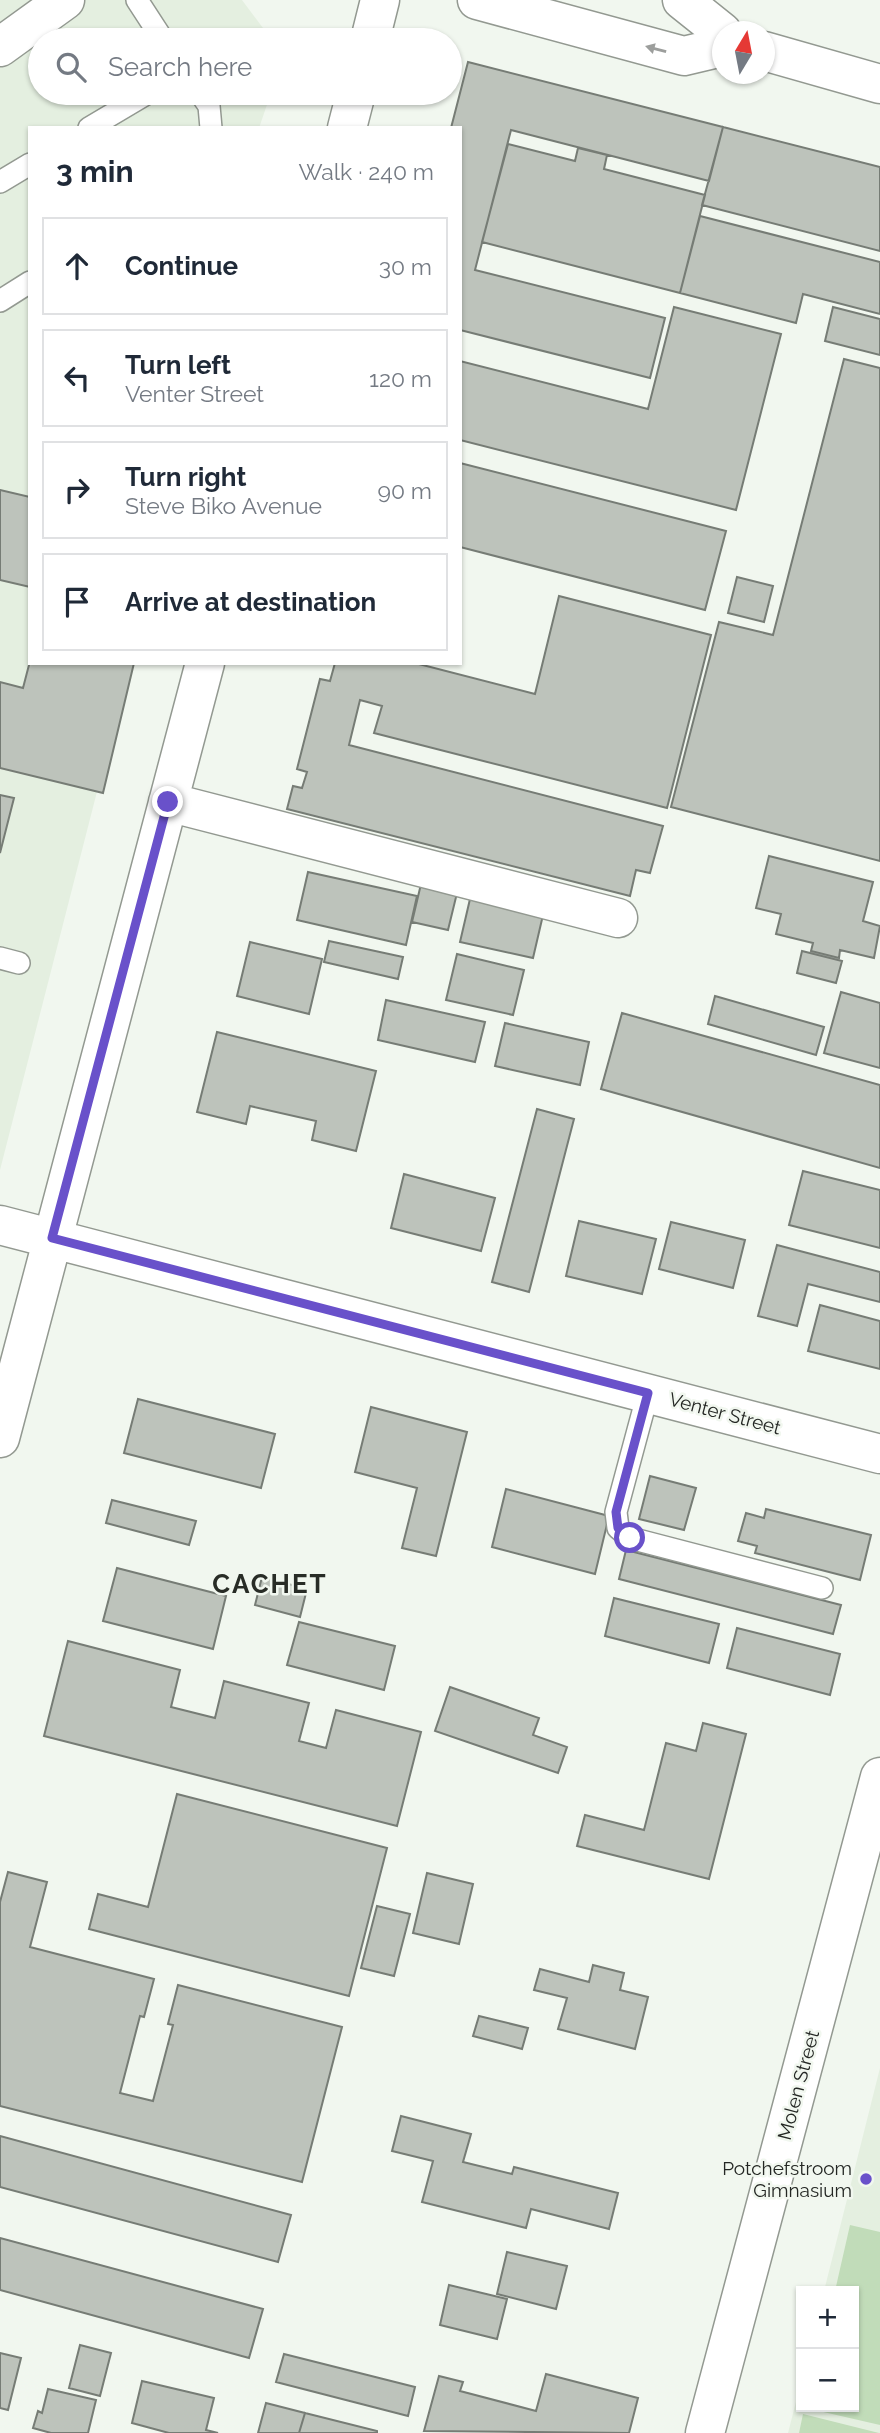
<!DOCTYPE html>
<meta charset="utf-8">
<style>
body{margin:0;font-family:Raleway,sans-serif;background:#f2f2f3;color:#1f2937}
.controls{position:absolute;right:21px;bottom:21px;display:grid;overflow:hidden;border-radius:0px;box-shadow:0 2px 5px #0004}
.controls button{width:63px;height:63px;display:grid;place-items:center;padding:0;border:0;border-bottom:2px solid #e0e1e3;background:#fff;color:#1f2937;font:35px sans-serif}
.compass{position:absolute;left:712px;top:21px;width:63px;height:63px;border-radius:50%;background:#fff;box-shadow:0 2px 5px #0004;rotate:10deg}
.stop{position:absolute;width:21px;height:21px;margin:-16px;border:5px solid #6951ca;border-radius:50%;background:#fff}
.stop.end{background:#6951ca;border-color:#fff;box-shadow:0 2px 7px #0008}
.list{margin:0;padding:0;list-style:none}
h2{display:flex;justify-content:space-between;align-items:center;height:91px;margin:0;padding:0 28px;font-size:30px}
h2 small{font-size:23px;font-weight:400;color:#747a83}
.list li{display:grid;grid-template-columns:46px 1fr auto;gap:21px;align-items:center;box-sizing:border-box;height:98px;margin:0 14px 14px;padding:0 14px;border:2px solid #e0e1e3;border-radius:0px}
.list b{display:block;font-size:26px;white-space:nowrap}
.list p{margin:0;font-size:23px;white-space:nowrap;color:#747a83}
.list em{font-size:23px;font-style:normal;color:#747a83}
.icon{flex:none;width:38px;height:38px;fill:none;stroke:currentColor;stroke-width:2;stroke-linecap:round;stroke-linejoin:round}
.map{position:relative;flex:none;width:880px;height:2433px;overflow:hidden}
.search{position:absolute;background:#fff;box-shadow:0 2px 5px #0004;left:28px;top:28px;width:434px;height:77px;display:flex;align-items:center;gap:18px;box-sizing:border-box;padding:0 24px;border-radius:38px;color:#747a83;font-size:26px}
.panel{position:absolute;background:#fff;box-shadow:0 2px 5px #0004;left:28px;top:126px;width:434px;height:539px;border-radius:0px}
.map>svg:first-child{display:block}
.built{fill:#e4efe0}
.green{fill:#c1dcb9}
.building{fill:#bdc3bb;stroke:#767c75;stroke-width:2}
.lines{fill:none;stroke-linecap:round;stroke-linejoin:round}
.lane-casing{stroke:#939991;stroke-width:24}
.street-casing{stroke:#939991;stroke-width:41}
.lane{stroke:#fff;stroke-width:21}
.street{stroke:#fff;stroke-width:38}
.oneway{fill:#9c9e9c}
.route{stroke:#6951ca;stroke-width:9}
.poi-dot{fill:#6951ca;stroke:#f1f7ef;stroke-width:2.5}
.labels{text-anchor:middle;stroke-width:5;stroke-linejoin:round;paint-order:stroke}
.street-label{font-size:19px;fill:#242724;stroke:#f1f7ef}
.poi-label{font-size:19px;fill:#242724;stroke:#f1f7ef;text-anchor:end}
.district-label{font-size:26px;font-weight:bold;letter-spacing:2px;fill:#282c26;stroke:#f1f7ef}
</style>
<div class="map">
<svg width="880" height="2433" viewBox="0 0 880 2433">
<rect width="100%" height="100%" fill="#f1f7ef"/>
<path class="built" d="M0,0H242L272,40H40V93H271L259,128H30V663H130L0,1170Z
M880,2068V2433H788L801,2382V2407H854V2291H824Z"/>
<path class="green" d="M850,2225L880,2232V2425L806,2408L854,2407V2291H835Z
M803,2414L879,2433H799Z"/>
<path class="building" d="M468,62L723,127L709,181L511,130L475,270L665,318L650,378L460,330V128H451Z
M723,127L880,167V251L702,205Z
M508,144L575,161L578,148L607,155L604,169L705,195L680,293L482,242Z
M700,216L880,262V314L803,294L796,323L680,293Z
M674,307L781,334L736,510L460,440V361L648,409Z
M833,307L880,319V355L825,341Z
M844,359L880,368V861L671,807L719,622L773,635Z
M460,463L726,531L705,610L460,547Z
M0,490L30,497V587L0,580Z
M737,577L773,586L764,622L728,613Z
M559,596L711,635L667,808L374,733L382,706L360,700L349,745L663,826L650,873L636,870L630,896L287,809L293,786L302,788L307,772L297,769L320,679L330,681L335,663H415L535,694Z
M30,661V663H134L103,793L0,768V682L23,688Z
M0,795L14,798L0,853Z
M769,856L873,882L863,921L880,926L874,958L840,950L839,958L811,951L813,943L776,934L781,914L756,908Z
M308,872L417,896L406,945L297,920Z
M421,884L457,893L448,930L412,922Z
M470,899L543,915L533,958L460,942Z
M329,941L403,957L398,979L324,962Z
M250,942L322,959L309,1014L237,996Z
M802,951L842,961L836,983L797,973Z
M457,954L524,970L513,1015L446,1000Z
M841,992L880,1003V1068L824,1053Z
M715,996L824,1027L816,1055L708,1024Z
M386,1000L485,1022L475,1062L378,1040Z
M622,1013L880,1085V1168L601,1089Z
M505,1023L589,1042L580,1085L495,1066Z
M217,1032L376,1071L356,1151L312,1140L316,1121L250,1106L246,1124L197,1112Z
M537,1109L574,1119L529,1292L492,1282Z
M803,1171L880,1190V1248L789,1225Z
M404,1174L495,1198L481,1251L391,1228Z
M579,1221L656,1239L642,1294L566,1276Z
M671,1222L745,1240L733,1288L659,1269Z
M777,1245L880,1272V1302L808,1284L797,1326L758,1316Z
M820,1305L880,1321V1369L808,1351Z
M138,1399L275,1434L261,1488L124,1453Z
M371,1407L467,1432L436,1556L402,1548L417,1488L355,1472Z
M650,1476L696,1488L684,1530L639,1519Z
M506,1489L609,1516L595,1574L492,1547Z
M112,1500L196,1521L189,1545L106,1523Z
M766,1509L871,1535L860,1580L755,1553L757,1546L738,1541L746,1513L764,1518Z
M626,1550L841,1605L833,1634L619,1579Z
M117,1568L226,1596L213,1649L103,1621Z
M262,1577L307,1589L300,1617L255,1605Z
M614,1598L719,1624L709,1663L605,1636Z
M299,1622L395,1646L384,1690L287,1665Z
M737,1628L840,1654L830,1695L727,1668Z
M68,1641L180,1670L171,1707L215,1718L224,1681L309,1703L299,1741L326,1748L336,1710L421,1732L397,1826L44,1736Z
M450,1687L539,1718L533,1735L567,1747L558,1773L435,1731Z
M703,1723L746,1734L709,1879L577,1846L585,1815L644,1830L666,1743L696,1751Z
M177,1794L387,1848L349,1996L89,1929L98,1894L148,1907Z
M8,1872L47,1882L30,1947L154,1979L144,2017L140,2016L120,2093L153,2101L173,2025L168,2024L178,1985L342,2027L302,2182L0,2106V1902Z
M427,1873L473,1884L459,1944L413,1933Z
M377,1906L410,1914L394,1976L361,1968Z
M593,1965L624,1973L620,1990L648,1997L635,2049L558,2029L567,1998L534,1990L540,1969L589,1982Z
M479,2016L528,2028L522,2049L473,2036Z
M401,2116L471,2134L463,2162L512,2174L514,2167L618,2193L609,2229L531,2209L526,2228L422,2202L433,2161L392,2151Z
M0,2136L291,2215L278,2262L0,2187Z
M0,2238L263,2309L249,2358L0,2290Z
M507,2252L567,2266L556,2309L497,2294Z
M449,2285L507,2299L497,2339L440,2325Z
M80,2345L111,2353L100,2396L69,2388Z
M0,2353L21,2358L8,2410L0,2408Z
M284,2354L415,2387L408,2416L276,2382Z
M546,2374L638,2398L629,2433L424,2431L439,2376L463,2382L460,2391L536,2411Z
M142,2381L214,2398L206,2430L218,2433H169L132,2423Z
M48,2389L96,2400L88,2433H51L33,2428L38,2411L42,2413Z
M266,2403L305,2413L299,2433H258Z
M305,2413L377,2431V2433H299Z"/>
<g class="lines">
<g class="lane-casing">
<path id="lane" d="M137,0L163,40
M200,93L209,106L211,128
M89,128L148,93
M0,182L30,164
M0,301L30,282
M0,958L19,963
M648,1393L616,1512L618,1528L630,1538L822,1588"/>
</g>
<g class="street-casing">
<path id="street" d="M477,0L684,56L722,47
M682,0L722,32
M370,40L380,0
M0,47L65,0
M764,51L880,84
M347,128L356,93
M168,802L618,918
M0,1225L880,1454
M0,1438L205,663
M705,2433L880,1777"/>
</g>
<use href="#lane" class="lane"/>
<use href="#street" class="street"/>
</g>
<defs><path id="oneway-solid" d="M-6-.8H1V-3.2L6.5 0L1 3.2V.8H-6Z" transform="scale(1.75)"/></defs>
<use class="oneway" href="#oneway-solid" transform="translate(656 49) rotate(-165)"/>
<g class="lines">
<path class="route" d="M168,802L52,1238L648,1393L616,1512L618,1528L630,1538"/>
</g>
<circle class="poi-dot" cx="866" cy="2179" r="7"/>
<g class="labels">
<g class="street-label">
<text transform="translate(725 1413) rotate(15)" y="7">Venter Street</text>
<text transform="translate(798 2085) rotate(-75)" y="7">Molen Street</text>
</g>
<g class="poi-label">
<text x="852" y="2175">Potchefstroom<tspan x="852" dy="22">Gimnasium</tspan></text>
</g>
<g class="district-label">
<text x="270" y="1593">CACHET</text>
</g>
</g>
</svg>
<div class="controls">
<button>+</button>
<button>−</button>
</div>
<svg class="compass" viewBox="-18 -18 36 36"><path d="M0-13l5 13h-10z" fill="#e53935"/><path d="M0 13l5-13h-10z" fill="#747a83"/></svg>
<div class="stop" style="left:630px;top:1538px"></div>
<div class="stop end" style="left:168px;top:802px"></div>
<div class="search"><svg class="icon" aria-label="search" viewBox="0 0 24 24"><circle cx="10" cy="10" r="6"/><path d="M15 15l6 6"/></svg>Search here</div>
<section class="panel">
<h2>3 min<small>Walk · 240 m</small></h2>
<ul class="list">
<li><svg class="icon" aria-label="ahead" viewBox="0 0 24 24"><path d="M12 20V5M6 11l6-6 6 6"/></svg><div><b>Continue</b></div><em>30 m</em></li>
<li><svg class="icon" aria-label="left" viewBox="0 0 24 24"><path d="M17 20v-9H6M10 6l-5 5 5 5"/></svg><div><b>Turn left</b><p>Venter Street</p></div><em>120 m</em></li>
<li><svg class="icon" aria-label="right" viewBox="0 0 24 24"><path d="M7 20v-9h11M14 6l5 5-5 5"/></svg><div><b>Turn right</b><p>Steve Biko Avenue</p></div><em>90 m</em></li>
<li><svg class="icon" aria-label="arrive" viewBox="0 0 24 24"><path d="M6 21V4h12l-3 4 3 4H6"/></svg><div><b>Arrive at destination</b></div></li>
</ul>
</section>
</div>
